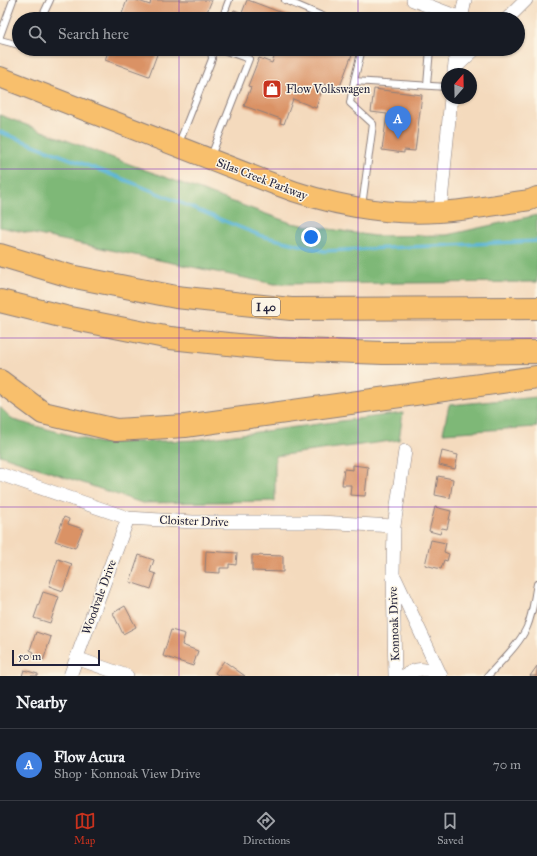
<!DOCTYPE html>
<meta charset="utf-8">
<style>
body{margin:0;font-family:"IM FELL Great Primer",serif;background:#242831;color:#f1f3f6}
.compass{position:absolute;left:441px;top:68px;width:36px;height:36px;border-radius:50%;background:#171b24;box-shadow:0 1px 3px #0004;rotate:20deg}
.scale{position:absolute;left:12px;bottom:10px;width:88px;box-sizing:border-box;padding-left:4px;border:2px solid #22223b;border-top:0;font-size:11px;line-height:14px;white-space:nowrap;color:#22223b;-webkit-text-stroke:3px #fcf5e5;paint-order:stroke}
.you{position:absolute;left:311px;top:237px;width:14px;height:14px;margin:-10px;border:3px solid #fff;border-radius:50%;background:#1a73e8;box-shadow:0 0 0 6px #1a73e833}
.badge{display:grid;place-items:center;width:26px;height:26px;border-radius:50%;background:#c8321e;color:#fff;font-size:13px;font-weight:700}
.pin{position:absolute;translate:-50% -33px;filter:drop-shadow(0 1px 2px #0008)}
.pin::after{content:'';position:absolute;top:21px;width:14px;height:12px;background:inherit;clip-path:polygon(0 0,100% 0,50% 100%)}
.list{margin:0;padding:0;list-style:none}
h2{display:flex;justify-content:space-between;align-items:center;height:52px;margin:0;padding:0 16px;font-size:17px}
h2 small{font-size:13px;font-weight:400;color:#9ea1a6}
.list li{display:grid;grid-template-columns:26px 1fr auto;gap:12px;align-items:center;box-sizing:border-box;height:72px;padding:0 16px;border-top:1px solid #363941}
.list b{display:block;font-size:15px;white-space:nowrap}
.list p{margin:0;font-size:13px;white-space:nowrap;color:#9ea1a6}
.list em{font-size:13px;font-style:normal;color:#9ea1a6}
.icon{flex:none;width:22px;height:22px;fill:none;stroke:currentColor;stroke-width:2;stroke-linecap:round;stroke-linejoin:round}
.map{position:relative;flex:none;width:537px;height:676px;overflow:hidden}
.search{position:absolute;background:#171b24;box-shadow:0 1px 3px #0004;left:12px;right:12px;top:12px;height:44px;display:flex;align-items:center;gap:10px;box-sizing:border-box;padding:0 14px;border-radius:22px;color:#9ea1a6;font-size:15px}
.sheet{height:124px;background:#171b24}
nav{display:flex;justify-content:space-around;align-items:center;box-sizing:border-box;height:56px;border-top:1px solid #363941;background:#171b24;font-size:11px;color:#9ea1a6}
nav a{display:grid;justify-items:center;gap:2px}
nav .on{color:#c8321e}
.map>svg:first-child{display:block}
.forest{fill:#7eb877;stroke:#506d59}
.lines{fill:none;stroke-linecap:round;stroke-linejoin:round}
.stream{stroke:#5ab5d8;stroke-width:3.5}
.building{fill:#da9265}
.lane-casing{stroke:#8b7e7c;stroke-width:8}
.street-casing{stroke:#8b7e7c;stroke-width:14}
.primary-casing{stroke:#8b7e7c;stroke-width:22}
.highway-casing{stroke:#8b7e7c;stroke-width:24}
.lane{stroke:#fff;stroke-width:6}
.street{stroke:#fff;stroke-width:13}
.primary{stroke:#f8bf6c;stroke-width:20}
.highway{stroke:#f8bf6c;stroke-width:22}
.grid{fill:none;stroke:#7b2cbf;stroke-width:1;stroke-opacity:0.55}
.labels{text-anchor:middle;stroke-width:3;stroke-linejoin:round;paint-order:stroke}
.shield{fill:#fcf5e5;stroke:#63616e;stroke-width:1}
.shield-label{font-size:11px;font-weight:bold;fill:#22223b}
.poi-label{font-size:12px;fill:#22223b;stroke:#fcf5e5;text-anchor:start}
.street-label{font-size:12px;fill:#22223b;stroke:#fcf5e5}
</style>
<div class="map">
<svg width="537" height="676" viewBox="0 0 537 676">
<rect width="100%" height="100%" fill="#fcf5e5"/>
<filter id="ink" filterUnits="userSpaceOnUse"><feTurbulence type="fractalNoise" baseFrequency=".025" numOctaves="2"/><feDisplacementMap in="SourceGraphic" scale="8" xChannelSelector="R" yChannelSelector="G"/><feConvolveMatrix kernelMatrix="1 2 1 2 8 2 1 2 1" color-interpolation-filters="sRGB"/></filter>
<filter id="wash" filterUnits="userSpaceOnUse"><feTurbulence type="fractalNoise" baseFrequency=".012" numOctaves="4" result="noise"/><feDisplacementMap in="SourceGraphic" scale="16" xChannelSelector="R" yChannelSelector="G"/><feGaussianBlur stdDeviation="0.9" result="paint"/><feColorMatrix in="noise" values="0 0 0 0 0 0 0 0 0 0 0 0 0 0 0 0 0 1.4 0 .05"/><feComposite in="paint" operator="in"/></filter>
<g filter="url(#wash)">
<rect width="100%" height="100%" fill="#f4dabd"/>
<path class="forest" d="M0,115L137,167L291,223L374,236L447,235L537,215V282L274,284L0,227Z
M537,397V427L443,433L449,405Z
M0,407L13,420L100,443L196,440L403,413L399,440L275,456V501L142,503L0,455Z"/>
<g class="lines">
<path class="stream" d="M0,132L133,183L239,227L262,236L324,251L537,241"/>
</g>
<g id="blocks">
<path class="building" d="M127,0H136L150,5L151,0H212L204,19H120Z
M247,0H248L298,19H230L234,10L242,13Z
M109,49H159L149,76L105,60Z
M277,49H354L339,89L324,84L316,108L293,99L284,124L280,123L281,119L244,106L251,87L248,86L259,58L272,63Z
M374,89L422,95L415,151L404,150V153L382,150L387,114L371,112Z
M442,451L458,455L455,469L439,465Z
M353,465L368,467L365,496L350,495L351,485H342L344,469L353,470Z
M438,476L453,479L450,498L435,495Z
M435,507L451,511L447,529L442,528L440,534L429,531Z
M64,517L69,519L68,524L83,529L75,548L55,541Z
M431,540L446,543L444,552L449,554L447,561L444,560L441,569L425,565Z
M206,551L237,553L236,565L229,564V568H220V573L205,572Z
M139,555L154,560L150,572L156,574L151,589L130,582Z
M252,555L283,556V572L252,571Z
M58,559L72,564L63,591L49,586Z
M43,592L59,597L50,623L34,618Z
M125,606L136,627L123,634L113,613Z
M171,630L185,634L182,645L198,651L193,666L163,656Z
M36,632L51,637L43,661L32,657L34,652L30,650Z
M224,661L245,676H220L215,673Z
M537,666V676H530Z
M24,670L38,674V676H22Z"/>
</g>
</g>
<g filter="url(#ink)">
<use href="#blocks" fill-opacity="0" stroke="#8b7e7c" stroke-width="1"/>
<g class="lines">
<g class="lane-casing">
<path id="lane" d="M285,0L329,19
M41,19L50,0
M222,19L229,0
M0,36L13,0
M0,40L19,45
M354,81L362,49
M427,85L430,49
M179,143L212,59L211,49
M211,156L249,59L220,49
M362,206L373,124L350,103L354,81L447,87
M488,676C501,661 519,645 527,627C533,613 534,598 537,584"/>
</g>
<g class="street-casing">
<path id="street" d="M413,0L461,18
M461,19L465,0
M507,19L526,0
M454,69L475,49
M454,71L457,49
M440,212L451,98
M0,474L128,518L193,522H319L394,526
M395,578L441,676
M76,658L127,676
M70,676L128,518
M395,676L393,572L394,526L405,451
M404,676C419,666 424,669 440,674"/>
</g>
<g class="primary-casing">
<path id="primary" d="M0,77L274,184C325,204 385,216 439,212C470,210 500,204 530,200L537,197"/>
</g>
<g class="highway-casing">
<path id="highway" d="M0,255L70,276L176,297L291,309L537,308
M0,301L65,317L170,338L277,349L383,353L537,352
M0,381L43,413L116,430L185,426L537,377"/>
</g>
<use href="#lane" class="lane"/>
<use href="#street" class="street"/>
<use href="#primary" class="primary"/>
<use href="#highway" class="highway"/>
</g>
</g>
<path class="grid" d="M179,0V19M358,0V19M179,49V676M358,49V676M0,169H537M0,338H537M0,507H537"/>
<defs>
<g id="shop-square" transform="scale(1)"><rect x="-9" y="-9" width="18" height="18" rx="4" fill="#c8321e" stroke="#fcf5e5"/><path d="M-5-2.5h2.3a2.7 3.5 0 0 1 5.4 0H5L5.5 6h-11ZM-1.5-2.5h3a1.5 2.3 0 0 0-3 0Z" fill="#fff"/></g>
</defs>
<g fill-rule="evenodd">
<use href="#shop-square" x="272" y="89"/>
</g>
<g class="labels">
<rect class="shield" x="252" y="298" width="28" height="18" rx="3"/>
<g class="shield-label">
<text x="266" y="311">I 40</text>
</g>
<g class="poi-label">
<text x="286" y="93">Flow Volkswagen</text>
</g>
<g class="street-label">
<text transform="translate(262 179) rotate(21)" y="4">Silas Creek Parkway</text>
<text transform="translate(194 521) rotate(2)" y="4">Cloister Drive</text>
<text transform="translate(99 597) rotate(-70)" y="4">Woodvale Drive</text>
<text transform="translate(394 624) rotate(-92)" y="4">Konnoak Drive</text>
</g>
</g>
</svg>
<svg class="compass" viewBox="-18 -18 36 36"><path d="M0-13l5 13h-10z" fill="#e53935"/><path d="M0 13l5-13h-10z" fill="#9ea1a6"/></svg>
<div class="scale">50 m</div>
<div class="you"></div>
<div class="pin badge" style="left:398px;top:139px;background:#3f7fe0">A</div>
<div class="search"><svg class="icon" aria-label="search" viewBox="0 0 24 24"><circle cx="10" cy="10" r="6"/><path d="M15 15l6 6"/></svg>Search here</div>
</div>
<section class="sheet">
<h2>Nearby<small></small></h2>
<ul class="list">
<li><span class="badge" style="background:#3f7fe0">A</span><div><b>Flow Acura</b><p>Shop · Konnoak View Drive</p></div><em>70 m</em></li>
</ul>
</section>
<nav>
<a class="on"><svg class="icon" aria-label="map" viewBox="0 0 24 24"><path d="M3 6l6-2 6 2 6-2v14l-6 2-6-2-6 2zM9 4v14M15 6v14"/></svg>Map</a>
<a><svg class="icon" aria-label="directions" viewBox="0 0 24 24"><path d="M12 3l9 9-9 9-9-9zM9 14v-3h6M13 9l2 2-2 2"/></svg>Directions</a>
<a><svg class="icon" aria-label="saved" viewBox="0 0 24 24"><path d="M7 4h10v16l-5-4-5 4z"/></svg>Saved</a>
</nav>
